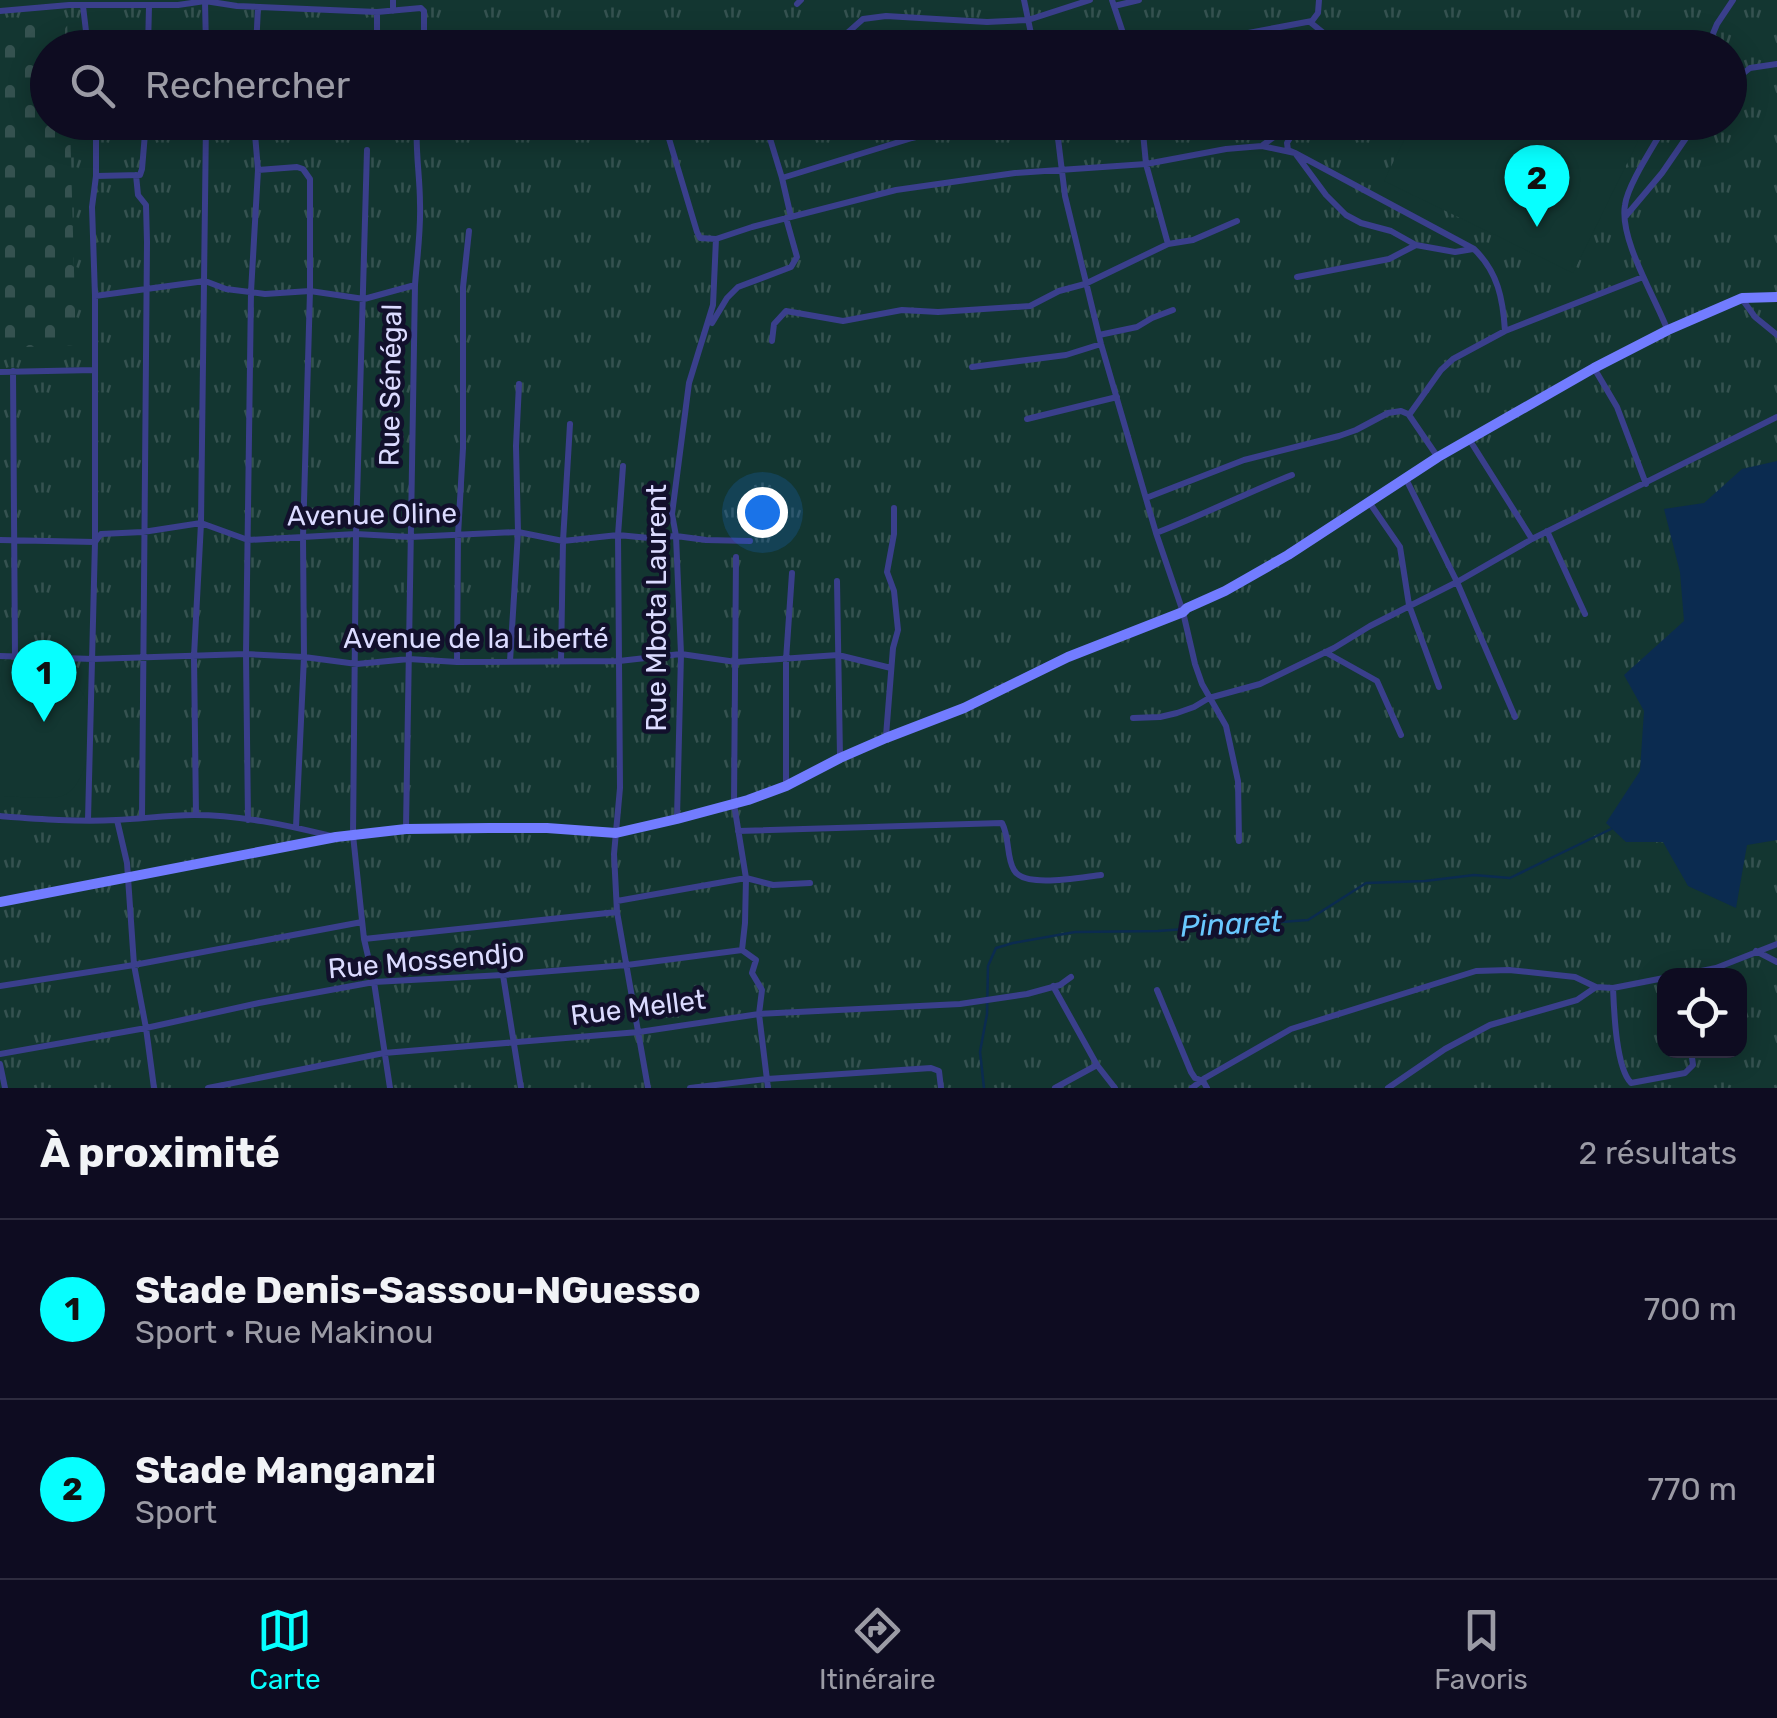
<!DOCTYPE html>
<html lang="fr">
<meta charset="utf-8">
<style>
body{margin:0;font-family:Rubik,sans-serif;background:#17152a;color:#f1f3f6}
.controls{position:absolute;right:30px;bottom:30px;display:grid;overflow:hidden;border-radius:20px;box-shadow:0 5px 25px #0003}
.controls button{width:90px;height:90px;display:grid;place-items:center;padding:0;border:0;border-bottom:2px solid #2e2c3f;background:#0e0c21;color:#f1f3f6;font:50px sans-serif}
.you{position:absolute;left:762px;top:512px;width:35px;height:35px;margin:-25px;border:8px solid #fff;border-radius:50%;background:#1a73e8;box-shadow:0 0 0 15px #1a73e833}
.badge{display:grid;place-items:center;width:65px;height:65px;border-radius:50%;background:#07ffff;color:#111;font-size:32px;font-weight:700}
.pin{position:absolute;translate:-50% -82px;filter:drop-shadow(0 2px 5px #0008)}
.pin::after{content:'';position:absolute;top:52px;width:35px;height:30px;background:inherit;clip-path:polygon(0 0,100% 0,50% 100%)}
.list{margin:0;padding:0;list-style:none}
h2{display:flex;justify-content:space-between;align-items:center;height:130px;margin:0;padding:0 40px;font-size:42px}
h2 small{font-size:32px;font-weight:400;color:#9b9ba5}
.list li{display:grid;grid-template-columns:65px 1fr auto;gap:30px;align-items:center;box-sizing:border-box;height:180px;padding:0 40px;border-top:2px solid #2e2c3f}
.list b{display:block;font-size:38px;white-space:nowrap}
.list p{margin:0;font-size:32px;white-space:nowrap;color:#9b9ba5}
.list em{font-size:32px;font-style:normal;color:#9b9ba5}
.icon{flex:none;width:55px;height:55px;fill:none;stroke:currentColor;stroke-width:2;stroke-linecap:round;stroke-linejoin:round}
.map{position:relative;flex:none;width:1777px;height:1088px;overflow:hidden}
.search{position:absolute;background:#0e0c21;box-shadow:0 5px 25px #0003;left:30px;right:30px;top:30px;height:110px;display:flex;align-items:center;gap:25px;box-sizing:border-box;padding:0 35px;border-radius:55px;color:#9b9ba5;font-size:38px}
.sheet{height:490px;background:#0e0c21}
nav{display:flex;justify-content:space-around;align-items:center;box-sizing:border-box;height:140px;border-top:2px solid #2e2c3f;background:#0e0c21;font-size:28px;color:#9b9ba5}
nav a{display:grid;justify-items:center;gap:5px}
nav .on{color:#07ffff}
.map>svg:first-child{display:block}
.grass{fill:url(#grass-tufts);fill-rule:evenodd}
.cemetery{fill:url(#cemetery-stones)}
.pitch{fill:#133631}
.water{fill:#0b2b50}
.lines{fill:none;stroke-linecap:round;stroke-linejoin:round}
.stream{stroke:#0b2b50;stroke-width:2.5}
.minor{stroke:#3a3f8c;stroke-width:6}
.secondary{stroke:#727cff;stroke-width:10}
.labels{text-anchor:middle;stroke-width:9;stroke-linejoin:round;paint-order:stroke}
.street-label{font-size:28px;fill:#dbdbff;stroke:#12102c}
.water-label{font-size:30px;font-style:italic;fill:#69c8ff;stroke:#12102c}
</style>
<div class="map">
<svg width="1777" height="1088" viewBox="0 0 1777 1088">
<defs>
<pattern id="grass-tufts" width="24" height="20" patternUnits="userSpaceOnUse" patternTransform="scale(2.5)"><rect width="24" height="20" fill="#133631"/><path d="M3 7l-1-3M5 7V3M7 7l1-3M15 17l-1-3M17 17v-4M19 17l1-3" fill="none" stroke="#355250"/></pattern>
<pattern id="cemetery-stones" width="16" height="16" patternUnits="userSpaceOnUse" patternTransform="scale(2.5)"><rect width="16" height="16" fill="#133631"/><path d="M2 7V4a2 2 0 0 1 4 0v3zM10 15v-3a2 2 0 0 1 4 0v3z" fill="#355250"/></pattern>
</defs>
<rect width="100%" height="100%" fill="#12102c"/>
<path class="grass" d="M0,0H1777V1088H0ZM48,48H1730V122H48ZM1664,976H1740V1050H1664Z"/>
<path class="cemetery" d="M67,20L68,47L48,48V122L70,123L76,345L0,348V22Z"/>
<path class="pitch" d="M1413,122L1600,123L1638,141L1573,273L1384,181Z
M0,660C14,661 33,657 47,661C64,666 83,688 88,705C94,728 89,787 62,796C51,800 14,796 0,796Z"/>
<path class="water" d="M1777,461V840L1747,845L1736,908L1688,886L1663,842H1626L1606,823L1640,771L1644,711L1624,675L1684,621L1680,572L1664,509L1704,503L1742,469Z"/>
<g class="lines">
<path class="stream" d="M984,1088L980,1052L987,1014L988,966L996,948L1013,943L1075,932L1158,931L1308,920L1366,883L1425,881L1474,875L1510,878L1611,829"/>
<path class="minor" d="M1024,0L1034,48
M1112,0L1128,48
M205,1L206,48
M797,4L801,0
M83,6L88,48
M1114,6L1139,0
M0,11L69,5H178L205,1L237,6L377,12L421,8L424,11V48
M393,11V0
M1310,22L1336,43L1339,48
M148,48L149,6
M256,48L258,7
M377,48V12
M828,48L836,43L863,19L886,16L987,22L1028,20L1090,0
M1168,48L1312,21L1318,13L1319,0
M1707,48L1717,24L1733,0
M1730,84L1750,68L1777,64
M664,122L697,232L700,238L716,239L713,305L689,383L672,514L676,536L681,654L677,818
M765,122L782,178L791,217
M1056,122L1065,196L1101,344L1156,533L1183,612L1195,664L1202,684L1226,726L1238,781L1239,841
M1142,122L1146,164L1168,244
M1299,122L1287,143L1288,150L1295,153L1326,195L1346,215L1361,223L1391,231L1416,245
M1263,145L1282,131L1295,126
M367,150L356,534L353,835L364,939L374,982L390,1088
M258,170L297,167L303,169L310,179V291L303,537L304,657L296,827
M136,175L138,195L146,205L147,242L142,817
M96,176L140,175L142,169L146,122
M782,178L912,138L971,122
M1625,217L1662,173L1697,122
M716,239L752,227L896,190L1015,173L1146,164L1226,149L1262,146L1295,153L1474,249C1498,272 1503,299 1505,331
M1297,277L1389,259L1416,245L1455,252L1473,249
M95,296L205,281L226,289L265,294L310,291L364,299L415,285
M1742,299L1755,317L1777,335
M712,323L727,298L738,287L791,267L797,257L786,218
M1667,329C1655,297 1619,239 1625,205C1628,183 1656,143 1667,122
M1099,335L1137,327L1152,318L1173,310
M772,341L774,324L786,311L843,321L902,310L938,312L1030,306L1059,291L1085,284L1168,244L1193,240L1237,221
M972,367L1066,355L1101,344
M1594,368L1617,407L1646,484
M13,371L15,656
M0,372L94,370
M1027,419L1117,397
M1469,439L1532,539
M1437,456L1409,415L1441,370L1453,359L1505,331L1643,277
M623,466L618,535L620,788L614,854L617,912L648,1088
M1406,479L1457,582L1515,717
M1146,498L1244,460L1339,436L1356,430L1388,413L1401,411L1408,414
M1369,502L1400,547L1409,605L1439,687
M1547,531L1585,614
M1156,533C1203,515 1246,493 1292,475
M0,540L95,542L101,534L143,532L201,523L248,540L356,534L410,537L518,532L563,541L618,535L649,538L676,536L706,540L750,541
M736,557L734,804L746,878L745,923L742,950L756,960L752,973L762,990L759,1014L768,1088
M837,581L840,757
M1325,652L1377,681L1401,735
M0,656L93,659L246,654L304,657L357,664L409,659L457,662L619,661L681,654L736,662L838,655L891,668
M510,661L518,532L516,446L519,384
M561,661L563,541L570,424
M457,662L458,535L463,448V287L469,231
M1133,718L1160,717L1177,713L1194,707L1209,698L1260,684L1334,648L1370,626L1457,582L1532,539L1777,417
M886,736L893,648L898,630L894,591L887,572L894,534V508
M786,785V660L792,573
M196,815L194,656L201,523L206,122
M0,816C39,819 77,822 116,820C142,819 167,815 194,815C240,815 287,825 331,836
M88,820L95,542V296L92,207L96,176V122
M117,820L127,863L134,965L146,1028L154,1088
M248,820L246,654L251,292L258,170L254,122
M406,828L415,285C417,258 421,231 420,204C420,176 415,150 417,122
M738,831L1002,823C1010,838 1006,857 1014,870C1024,889 1082,877 1101,875
M617,901L746,878L773,885L810,883
M364,939L617,912
M1756,951L1777,962
M503,975L521,1088
M1677,976L1716,968L1777,944
M0,986L134,965L362,922
M1053,986L1097,1065L1115,1088
M1613,988C1614,1011 1616,1068 1631,1083L1685,1073L1693,1065L1691,1050
M1157,990L1191,1072L1195,1078L1203,1081L1207,1088
M0,1054L146,1028L259,1003L374,982L503,975L627,965L742,950
M0,1064L5,1088
M208,1088L384,1053L639,1032L759,1014L960,1004L1027,994L1060,985L1071,977
M690,1088L767,1079L931,1068L939,1071L941,1088
M1055,1088L1097,1065
M1192,1088L1205,1078L1291,1029L1476,971L1509,970L1575,977L1596,987
M1388,1088L1445,1049L1490,1025L1577,1000L1596,987L1613,988L1664,978"/>
<path class="secondary" d="M0,902L336,837L406,829L489,828H547L616,833L677,819L748,800L786,786L840,758L886,738L964,708L1068,657L1183,612L1187,608L1225,591L1288,555L1438,457L1594,368L1668,330L1742,298L1777,297"/>
</g>
<g class="labels">
<g class="street-label">
<text transform="translate(390 385) rotate(-89)" y="10">Rue Sénégal</text>
<text transform="translate(372 514) rotate(-1)" y="10">Avenue Oline</text>
<text transform="translate(656 608) rotate(-90)" y="10">Rue Mbota Laurent</text>
<text x="476" y="648">Avenue de la Liberté</text>
<text transform="translate(426 960) rotate(-5)" y="10">Rue Mossendjo</text>
<text transform="translate(638 1007) rotate(-7)" y="10">Rue Mellet</text>
</g>
<g class="water-label">
<text transform="translate(1231 924) rotate(-3)" y="10">Pinaret</text>
</g>
</g>
</svg>
<div class="controls">
<button><svg class="icon" aria-label="locate" viewBox="0 0 24 24"><circle cx="12" cy="12" r="6"/><path d="M12 2v4M12 18v4M2 12h4M18 12h4"/></svg></button>
</div>
<div class="you"></div>
<div class="pin badge" style="left:44px;top:722px">1</div>
<div class="pin badge" style="left:1537px;top:227px">2</div>
<div class="search"><svg class="icon" aria-label="search" viewBox="0 0 24 24"><circle cx="10" cy="10" r="6"/><path d="M15 15l6 6"/></svg>Rechercher</div>
</div>
<section class="sheet">
<h2>À proximité<small>2 résultats</small></h2>
<ul class="list">
<li><span class="badge">1</span><div><b>Stade Denis-Sassou-NGuesso</b><p>Sport · Rue Makinou</p></div><em>700 m</em></li>
<li><span class="badge">2</span><div><b>Stade Manganzi</b><p>Sport</p></div><em>770 m</em></li>
</ul>
</section>
<nav>
<a class="on"><svg class="icon" aria-label="map" viewBox="0 0 24 24"><path d="M3 6l6-2 6 2 6-2v14l-6 2-6-2-6 2zM9 4v14M15 6v14"/></svg>Carte</a>
<a><svg class="icon" aria-label="directions" viewBox="0 0 24 24"><path d="M12 3l9 9-9 9-9-9zM9 14v-3h6M13 9l2 2-2 2"/></svg>Itinéraire</a>
<a><svg class="icon" aria-label="saved" viewBox="0 0 24 24"><path d="M7 4h10v16l-5-4-5 4z"/></svg>Favoris</a>
</nav>
